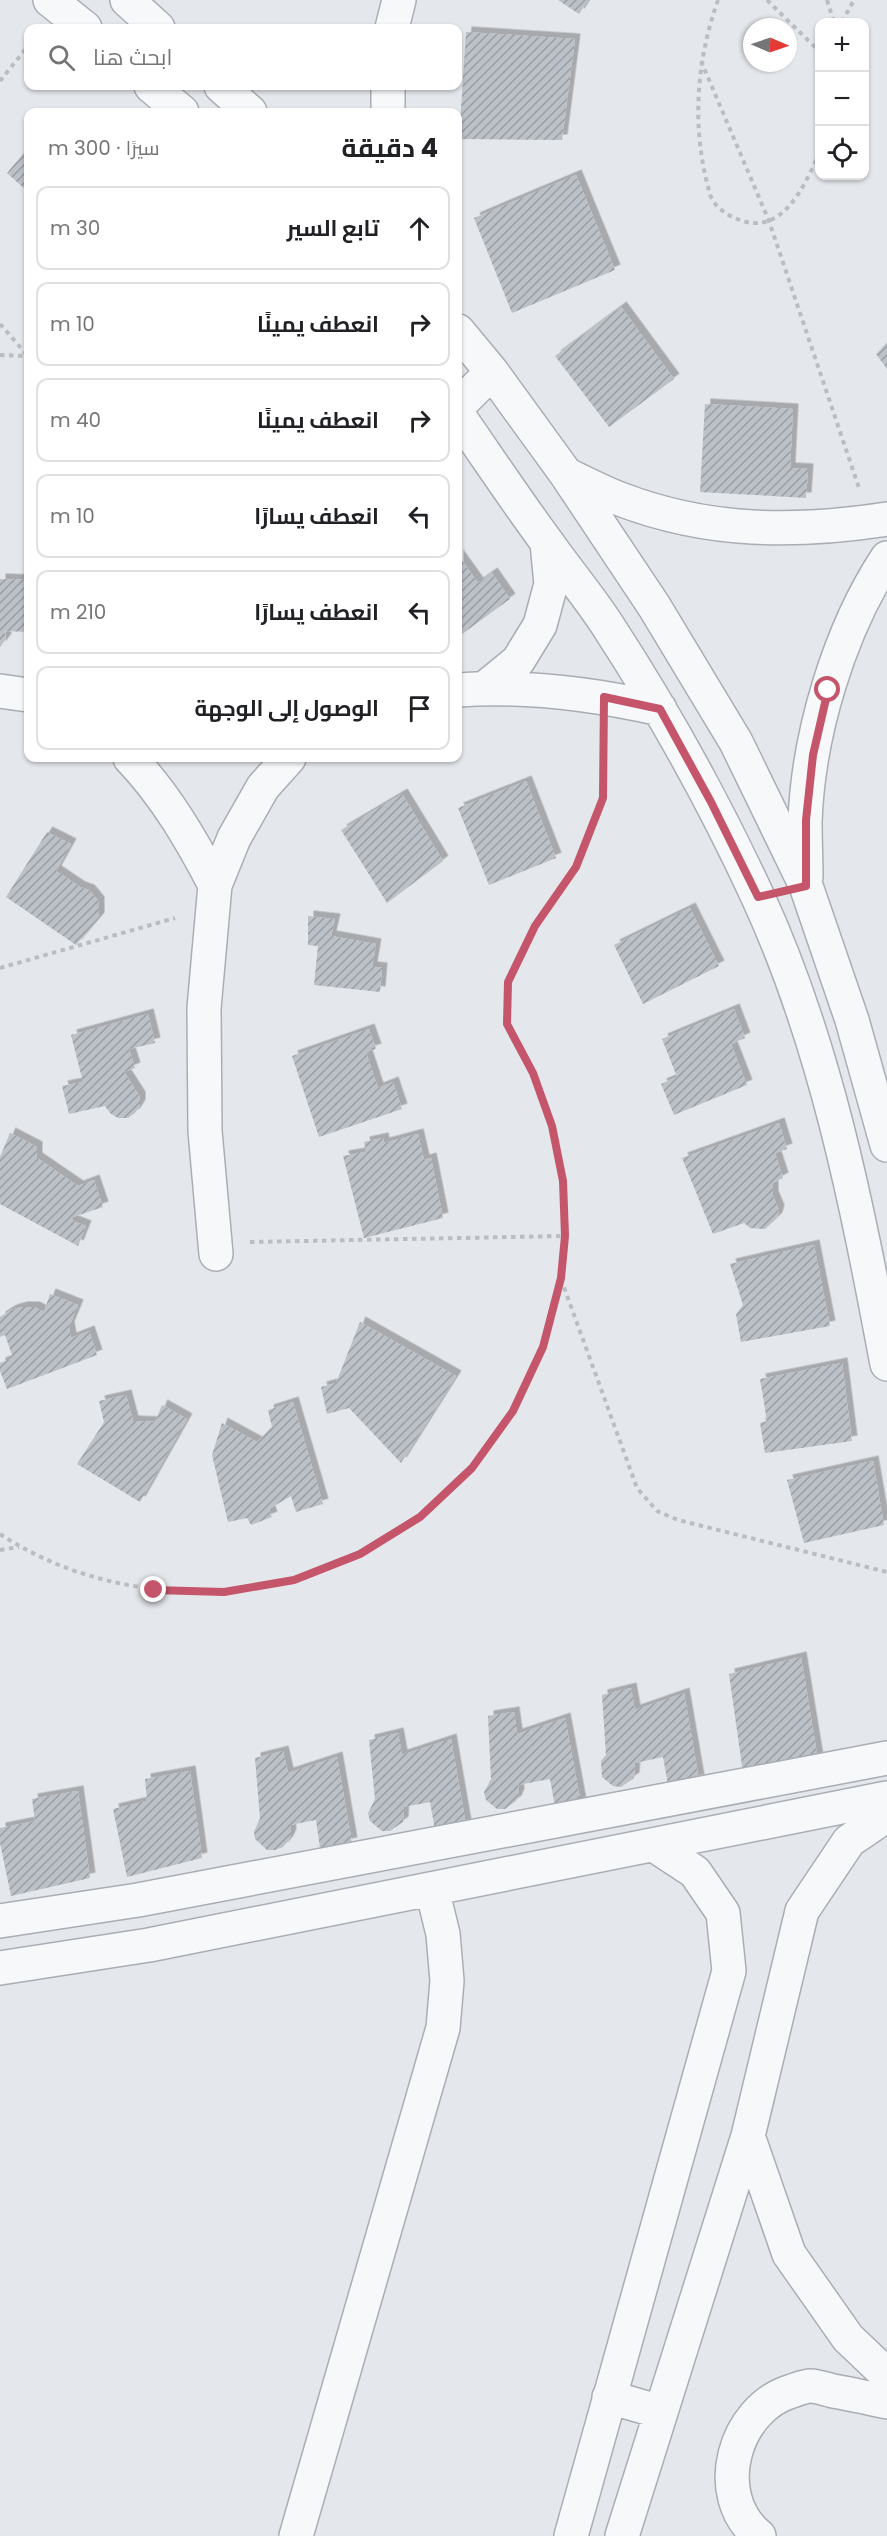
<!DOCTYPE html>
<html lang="ar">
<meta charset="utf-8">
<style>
body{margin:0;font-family:Poppins,Cairo,sans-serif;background:#f2f2f2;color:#202124;direction:rtl}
.controls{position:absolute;right:18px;top:18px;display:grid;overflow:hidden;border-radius:12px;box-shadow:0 2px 4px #0004}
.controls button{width:54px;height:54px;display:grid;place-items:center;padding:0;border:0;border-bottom:2px solid #e0e0e0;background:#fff;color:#202124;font:30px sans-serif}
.compass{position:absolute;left:743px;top:18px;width:54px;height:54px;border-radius:50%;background:#fff;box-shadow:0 2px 4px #0004;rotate:92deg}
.stop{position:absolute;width:18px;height:18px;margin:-14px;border:4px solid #c5556b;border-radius:50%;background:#fff}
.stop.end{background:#c5556b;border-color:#fff;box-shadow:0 2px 6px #0008}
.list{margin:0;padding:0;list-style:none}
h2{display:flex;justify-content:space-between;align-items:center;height:78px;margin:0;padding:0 24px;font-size:26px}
h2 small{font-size:20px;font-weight:400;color:#757577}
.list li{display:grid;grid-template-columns:39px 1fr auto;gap:18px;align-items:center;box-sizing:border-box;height:84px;margin:0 12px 12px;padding:0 12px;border:2px solid #e0e0e0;border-radius:12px}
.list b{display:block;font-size:22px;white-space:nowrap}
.list em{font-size:20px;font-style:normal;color:#757577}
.icon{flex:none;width:33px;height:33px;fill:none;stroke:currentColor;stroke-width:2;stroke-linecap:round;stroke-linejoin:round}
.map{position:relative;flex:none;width:887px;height:2536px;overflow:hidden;direction:ltr}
.search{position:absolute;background:#fff;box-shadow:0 2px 4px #0004;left:24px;top:24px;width:438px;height:66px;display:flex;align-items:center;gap:15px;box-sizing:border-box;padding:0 21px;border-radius:12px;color:#757577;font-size:22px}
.panel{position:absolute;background:#fff;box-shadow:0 2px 4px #0004;left:24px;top:108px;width:438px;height:654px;border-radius:12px;direction:rtl}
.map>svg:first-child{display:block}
.building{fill:url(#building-hatch);filter:url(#shadow)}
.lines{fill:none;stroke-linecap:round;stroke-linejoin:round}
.street-casing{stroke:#a9aeb5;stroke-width:36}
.path{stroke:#babec3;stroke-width:4;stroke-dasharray:4.5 4.5;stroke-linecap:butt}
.street{stroke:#f7f8fa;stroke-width:33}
.route{stroke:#c5556b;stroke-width:8}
</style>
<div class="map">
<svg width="887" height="2536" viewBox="0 0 887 2536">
<defs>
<pattern id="building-hatch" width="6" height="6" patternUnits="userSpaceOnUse" patternTransform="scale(1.5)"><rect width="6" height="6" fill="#bcc1c8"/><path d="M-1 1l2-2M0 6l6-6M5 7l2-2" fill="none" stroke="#999ea4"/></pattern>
<filter id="shadow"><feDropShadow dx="5.5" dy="-5.5" stdDeviation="0" flood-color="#0004"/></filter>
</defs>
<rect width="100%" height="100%" fill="#e4e7eb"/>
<path class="building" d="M558,0H588L579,14Z
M466,32L575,39L562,140L459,139Z
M28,148V192L7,173Z
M576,175L615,270L512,313L474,218Z
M621,307L674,379L609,427L555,356Z
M887,343V369L876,354Z
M705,404L793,409L790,468L808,469L806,498L700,492Z
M458,555L478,583L492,573L510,599L458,637Z
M0,579L28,580V632L5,631L6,639L0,647Z
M526,781L556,858L489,885L458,808Z
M402,794L443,861L387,903L341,830Z
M47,832L71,844L56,871L80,887L89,890L99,902V918L76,945L6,897Z
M690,908L719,966L643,1004L614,945Z
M308,916L335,919L331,936L376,944L372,967L382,968L380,992L314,985L318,946L308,945Z
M734,1009L745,1038L731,1044L747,1085L674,1115L661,1084L677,1077L662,1039Z
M148,1014L155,1043L129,1049L135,1068L124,1072L140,1097V1105L135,1113L128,1118H118L110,1113L105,1106L69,1114L62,1086L83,1082L71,1035Z
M369,1029L376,1049L366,1052L378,1088L393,1082L402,1109L319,1137L292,1056Z
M779,1123L787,1149L775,1153L783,1178L773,1183V1196L779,1210L777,1218L765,1229L750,1228L744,1223L713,1234L682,1158Z
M10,1133L37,1147V1158L78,1186L94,1180L103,1207L73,1217V1221L86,1226L78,1246L0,1204V1157Z
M418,1134L424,1160L431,1158L443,1218L364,1238L343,1156L366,1152L364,1142L383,1138L384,1143Z
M814,1245L830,1326L741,1342L736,1314L743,1305L730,1264Z
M50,1294L78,1305L69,1327L71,1338L89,1331L97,1355L7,1389L0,1371V1363L13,1358L5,1335L0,1337V1317L11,1310L22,1307H34L44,1312Z
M360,1322L456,1376L401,1463L349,1408L327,1414L321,1387L336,1383Z
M842,1363L852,1441L765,1453L760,1423L767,1421L760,1379Z
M126,1395L133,1421L155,1422L162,1405L187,1419L140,1502L77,1464L104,1422L99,1401Z
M293,1402L323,1504L296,1512L291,1496L269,1509L272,1517L251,1525L247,1518L228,1522L212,1455L222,1423L257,1442L272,1427L268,1410Z
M873,1461L884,1525L804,1543L787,1480Z
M801,1657L818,1760L743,1773L729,1674Z
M631,1688L635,1710L684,1693L699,1780L668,1785L663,1757L635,1763L634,1778L621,1787L613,1786L602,1777L601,1761L606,1755L602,1695Z
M514,1712L517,1734L565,1718L581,1804L555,1807L550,1779L518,1785L519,1794L516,1801L505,1809H497L486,1800L484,1792L491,1779L488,1716Z
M398,1733L402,1755L451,1739L466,1825L435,1830L430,1802L404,1807L403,1822L390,1831H382L370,1821L368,1813L375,1799L369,1740Z
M283,1751L288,1773L337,1757L352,1843L320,1848L316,1820L290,1825L291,1834L288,1841L283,1847L275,1850H267L255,1839L254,1832L260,1818L255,1758Z
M190,1771L202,1858L127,1877L113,1809L147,1801L145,1779Z
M78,1791L90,1878L11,1896L0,1843V1828L35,1821L32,1799Z"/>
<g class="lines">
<g class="street-casing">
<path id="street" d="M50,0L85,28
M127,0L158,28
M392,28L399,0
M151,86L182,112
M221,86L250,112
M388,112V86
M458,331L492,372L566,474L654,606L736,742L806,886L852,1020L887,1145
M458,406L492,372
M458,415C488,458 517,502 549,545C568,572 590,598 608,626C664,712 714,802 757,895C826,1044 857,1205 887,1364
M566,474C584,483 602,492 620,499C708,533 796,533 887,519
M485,688L518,661L540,625L551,584L547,543
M458,690C526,685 593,694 660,709
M0,691L28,695
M130,758C166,796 191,839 215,885
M806,877C806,859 805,841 805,822C808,735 839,631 887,558
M216,1254L205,1131L204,1008L215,885L234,838L263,787L289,758
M0,1921L138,1900L887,1758
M0,1968L149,1945L887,1798
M748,2136L789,2254L848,2338L887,2375
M609,2397L661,2412
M296,2536L443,2028L447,1981L443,1934L432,1889
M571,2536L729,1971L723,1913L695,1872L654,1845
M622,2536L748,2136L802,1911L849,1841L887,1815
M759,2536C709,2495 734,2408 792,2391C798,2389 805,2386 810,2386C817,2386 826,2389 833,2391C851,2394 869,2398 887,2402"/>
</g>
<path class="path" d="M718,0C696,62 691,129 710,194C713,205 725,214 735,218C782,240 804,186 820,152
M767,0L820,52
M827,0L834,22
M842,22L854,0
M701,61L769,221L859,488
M0,81L28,46
M0,324L28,356
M0,355L28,356
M0,968L175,918
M250,1242L565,1236
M561,1279L637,1488L657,1511L678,1520L887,1572
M0,1534C126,1617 300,1608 420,1517C505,1452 558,1346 564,1239C568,1184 554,1130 535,1079C528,1060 514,1044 508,1026C505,1015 507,998 508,987C508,978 514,970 517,962C523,951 528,938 534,927C546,906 564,888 576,867C584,852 598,817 602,800C607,780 603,755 603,734
M0,1550L19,1547"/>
<use href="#street" class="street"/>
</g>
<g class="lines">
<path class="route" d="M154,1590L224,1592L294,1580L360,1554L420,1517L472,1468L513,1411L543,1347L561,1278L565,1236L563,1181L552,1126L533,1073L507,1024L508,982L535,926L576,867L603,798L604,697L660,709L711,802L758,897L806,886V820L813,755L828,690"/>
</g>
</svg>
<div class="controls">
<button>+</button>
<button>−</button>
<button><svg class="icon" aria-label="locate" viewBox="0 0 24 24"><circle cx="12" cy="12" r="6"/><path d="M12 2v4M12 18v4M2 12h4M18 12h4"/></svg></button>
</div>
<svg class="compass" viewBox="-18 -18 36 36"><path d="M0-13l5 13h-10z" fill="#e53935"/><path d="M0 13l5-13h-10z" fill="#757577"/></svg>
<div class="stop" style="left:828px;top:690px"></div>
<div class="stop end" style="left:154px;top:1590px"></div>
<div class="search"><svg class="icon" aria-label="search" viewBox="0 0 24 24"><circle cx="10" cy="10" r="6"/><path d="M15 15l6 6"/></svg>ابحث هنا</div>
<section class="panel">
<h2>4 دقيقة<small>سيرًا · 300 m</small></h2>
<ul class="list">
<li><svg class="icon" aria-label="ahead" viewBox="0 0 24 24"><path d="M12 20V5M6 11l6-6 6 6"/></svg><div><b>تابع السير</b></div><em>30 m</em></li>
<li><svg class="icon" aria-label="right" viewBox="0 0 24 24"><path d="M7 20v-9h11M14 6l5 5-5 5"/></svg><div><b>انعطف يمينًا</b></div><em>10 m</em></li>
<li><svg class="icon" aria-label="right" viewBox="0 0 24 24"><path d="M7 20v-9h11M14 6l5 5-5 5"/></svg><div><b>انعطف يمينًا</b></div><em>40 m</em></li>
<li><svg class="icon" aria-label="left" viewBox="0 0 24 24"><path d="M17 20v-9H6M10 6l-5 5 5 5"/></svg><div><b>انعطف يسارًا</b></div><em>10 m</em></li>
<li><svg class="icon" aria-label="left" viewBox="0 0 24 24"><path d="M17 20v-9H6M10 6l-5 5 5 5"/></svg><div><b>انعطف يسارًا</b></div><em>210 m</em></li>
<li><svg class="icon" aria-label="arrive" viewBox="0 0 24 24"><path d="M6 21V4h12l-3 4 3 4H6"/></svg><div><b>الوصول إلى الوجهة</b></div></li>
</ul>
</section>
</div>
